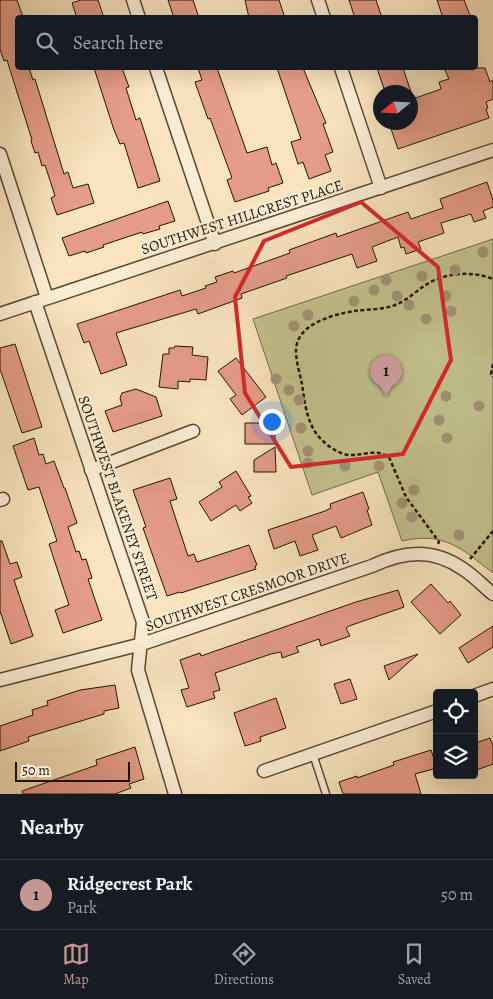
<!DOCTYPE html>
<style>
body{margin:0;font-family:Alegreya,serif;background:#20242c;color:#f1f3f6}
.controls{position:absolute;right:15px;bottom:15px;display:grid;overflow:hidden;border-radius:5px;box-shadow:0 5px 20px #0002}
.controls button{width:45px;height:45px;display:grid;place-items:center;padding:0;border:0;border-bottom:1px solid #363941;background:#171b24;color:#f1f3f6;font:25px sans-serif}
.compass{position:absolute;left:373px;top:85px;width:45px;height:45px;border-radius:50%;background:#171b24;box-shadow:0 5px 20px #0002;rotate:252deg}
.scale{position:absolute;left:15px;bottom:12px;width:115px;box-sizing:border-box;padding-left:5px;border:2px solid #211406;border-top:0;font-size:14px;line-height:18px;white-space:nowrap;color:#211406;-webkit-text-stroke:4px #fbedd5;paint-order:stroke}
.you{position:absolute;left:271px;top:421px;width:18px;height:18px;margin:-12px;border:4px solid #fff;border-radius:50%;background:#1a73e8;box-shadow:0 0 0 8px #1a73e833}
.badge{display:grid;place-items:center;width:32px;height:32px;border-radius:50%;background:#c59692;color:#111;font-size:16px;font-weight:700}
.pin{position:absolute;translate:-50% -41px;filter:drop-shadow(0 1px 2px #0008)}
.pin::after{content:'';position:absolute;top:26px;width:18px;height:15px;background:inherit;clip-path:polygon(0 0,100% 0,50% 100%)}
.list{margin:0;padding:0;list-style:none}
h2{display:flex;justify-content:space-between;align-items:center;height:65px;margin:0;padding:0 20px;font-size:21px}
h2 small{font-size:16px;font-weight:400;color:#9ea1a6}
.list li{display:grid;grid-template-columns:32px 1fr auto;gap:15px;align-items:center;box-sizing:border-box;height:70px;padding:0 20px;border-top:1px solid #363941}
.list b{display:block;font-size:19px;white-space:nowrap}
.list p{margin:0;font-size:16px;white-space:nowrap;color:#9ea1a6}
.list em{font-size:16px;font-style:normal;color:#9ea1a6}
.icon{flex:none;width:28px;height:28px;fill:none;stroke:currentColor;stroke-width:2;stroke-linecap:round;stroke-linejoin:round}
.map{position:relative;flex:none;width:493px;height:794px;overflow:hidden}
.search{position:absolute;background:#171b24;box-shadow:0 5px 20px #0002;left:15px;right:15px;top:15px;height:55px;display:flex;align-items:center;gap:12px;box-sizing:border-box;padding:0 18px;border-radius:5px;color:#9ea1a6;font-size:19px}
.sheet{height:135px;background:#171b24}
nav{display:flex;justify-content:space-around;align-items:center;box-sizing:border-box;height:70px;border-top:1px solid #363941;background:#171b24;font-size:14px;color:#9ea1a6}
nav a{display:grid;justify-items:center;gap:2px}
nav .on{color:#c59692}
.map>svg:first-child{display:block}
.green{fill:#c3c28e;stroke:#726b4a}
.building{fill:#e59c89;stroke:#211406}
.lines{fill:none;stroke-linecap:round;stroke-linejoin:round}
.lane-casing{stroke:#574834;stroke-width:9}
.street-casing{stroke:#574834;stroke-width:15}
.path{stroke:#211406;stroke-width:2.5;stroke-dasharray:4 2.5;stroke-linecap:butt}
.lane{stroke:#fbedd5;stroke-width:6}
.street{stroke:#fbedd5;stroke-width:12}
.tree{fill:#a29373}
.marked{fill:none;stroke:#d62828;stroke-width:4;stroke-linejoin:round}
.labels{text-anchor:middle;stroke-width:5;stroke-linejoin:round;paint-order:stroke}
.street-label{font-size:15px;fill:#211406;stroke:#fbedd5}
</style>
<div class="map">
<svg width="493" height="794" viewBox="0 0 493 794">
<rect width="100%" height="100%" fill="#f9e4be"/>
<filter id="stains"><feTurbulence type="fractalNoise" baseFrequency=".004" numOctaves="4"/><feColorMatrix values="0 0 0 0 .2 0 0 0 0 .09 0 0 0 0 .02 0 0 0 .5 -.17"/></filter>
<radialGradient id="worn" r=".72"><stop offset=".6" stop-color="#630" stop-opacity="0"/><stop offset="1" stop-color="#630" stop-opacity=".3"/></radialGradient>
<path class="green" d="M493,239V573C462,549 444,531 402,541L378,472L312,495L253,319Z"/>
<path class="building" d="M0,0H17L23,17L18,18V68H29L33,80L35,79L64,174L68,172L73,188L88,184L94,203L57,215L51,198L55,196L45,165L42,166L38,152L35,153L31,141L32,140L7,60L4,61L0,49Z
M81,0H98L104,18H77L72,3Z
M168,0H193L199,18H174Z
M245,0H279L285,18H249Z
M349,0H376L382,18H355Z
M437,0H464L471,18H443Z
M94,68H122L129,87L126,88L136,120L140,118L160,181L138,188L124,143L120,144L114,130Z
M198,68H217L247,153L267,147L272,165L276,163L283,183L268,188L269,191L235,202L227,180L232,178L210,118L208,119L195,82L202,80Z
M277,68H303L326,123L323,124L333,152L325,155L331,171L309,179L303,162L298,164L291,142L301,139Z
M377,68H403L411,92H385Z
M444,68H485L490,82L493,80V99L486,102L488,108L486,109L489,118L398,149L390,126L399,122H410V100L441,89L439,82L449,79Z
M487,182L493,200V207L483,211L486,218L474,222L471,214L441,223L444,233L418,242L421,249L406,254L404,247L401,248L398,237L372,247L377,261L357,268L352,254L286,276L287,278L241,294L242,298L198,314L196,309L116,333L127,365L101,374L89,341L84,343L77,324L180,290L182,296L206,288L205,286L217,282L215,277L233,271L234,273L290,253L289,250L336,233L337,237L408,212L411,219L443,208L440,199Z
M168,201L175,221L159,226L160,229L143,234L142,232L103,245L104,247L86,253L85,251L69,256L62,238Z
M15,344L42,427L22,433L0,369V348Z
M175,346L193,347L192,355L208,357L206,380L190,379V382L178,381V389L159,387L163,354H169V348H174Z
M236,358L266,397L242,415L230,399L236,395L218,371Z
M136,389L156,397L162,416L113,432L105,411L122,405L120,398L122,393Z
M245,423H275V444H245Z
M34,438L39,455L43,454L46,464L54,461L64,488H65L77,523L68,527L76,552L79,551L82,560L86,559L92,578L88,579L102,620L63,633L55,610L69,605L49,544L57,541L39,487L28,490L13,446Z
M275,447L276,472H254V460Z
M236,471L251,496L248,497L252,503L240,511L236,505L211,521L199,502L222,487L219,482Z
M170,478L177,499L170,501L188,556L194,554L197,562L249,545L257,565L255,566L256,569L181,593L180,592L167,596L143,528L146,527L133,490Z
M363,492L369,509L367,510L372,525L341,538L336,526L312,535L318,550L300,556L295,541L274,549L268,530L325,511L331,508L330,504Z
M0,541H2L10,564L17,562L22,577L14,580L33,636L11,644L0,611Z
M431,584L448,603L450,601L461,615L440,634L411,602Z
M398,590L404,607L349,626L346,628L350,636L321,646L319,639L296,647L299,652L282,658L281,652L271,654L215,673L220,690L213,692L215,698L187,707L181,690L189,688L180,660L200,653L201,656L356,602Z
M493,626V647L468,663L459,648Z
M418,654L389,680L384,666Z
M350,679L357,699L341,704L334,684Z
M115,685L119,708L104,711V714L28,737L29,741L0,751V726L33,715L32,710L48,705L47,701L80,690Z
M276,698L286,728L260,737L261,741L245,746L234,713Z
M490,738L493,746V764L474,771V750L478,749L476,743Z
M135,747L144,779L129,784L131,788L115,794H23L22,791L97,765L96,760Z
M431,750L437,768L415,774L421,794H343L339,782L357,776V778L394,765L393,762Z"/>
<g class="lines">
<g class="lane-casing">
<path id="lane" d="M313,754L326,794"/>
</g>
<g class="street-casing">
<path id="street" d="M133,0L139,18
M318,0L324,18
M156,68L215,244
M341,68L381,188
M0,154L47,298
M35,302L143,622L138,670L175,794
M0,314L493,150
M91,470L193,431
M0,500L3,499
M0,680L142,644L372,566C404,551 433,548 463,569C474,576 483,586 493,594
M474,696L493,689
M264,771L437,711"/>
</g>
<path class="path" d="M493,364L491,374L493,377
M438,544L439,542L406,497L389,457C375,448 363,456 349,455C339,454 329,447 322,440C307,426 305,404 302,384C300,374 296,362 296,351C296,324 332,315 354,311C367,309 383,310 395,305C406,301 415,292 424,286C444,273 470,270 493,279
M470,559L493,531"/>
<use href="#lane" class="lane"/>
<use href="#street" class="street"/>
</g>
<g class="tree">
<circle cx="483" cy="252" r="5.5"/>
<circle cx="455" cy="270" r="5.5"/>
<circle cx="422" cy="276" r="5.5"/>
<circle cx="386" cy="280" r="5.5"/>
<circle cx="374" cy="290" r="5.5"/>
<circle cx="397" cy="296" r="5.5"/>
<circle cx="446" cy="296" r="5.5"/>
<circle cx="354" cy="301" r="5.5"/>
<circle cx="409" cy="305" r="5.5"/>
<circle cx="451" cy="311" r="5.5"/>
<circle cx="308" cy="315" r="5.5"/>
<circle cx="426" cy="319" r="5.5"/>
<circle cx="294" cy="326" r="5.5"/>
<circle cx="276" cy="379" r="5.5"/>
<circle cx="289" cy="390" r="5.5"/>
<circle cx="446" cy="396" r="5.5"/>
<circle cx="299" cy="400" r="5.5"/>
<circle cx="479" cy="406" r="5.5"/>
<circle cx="439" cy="420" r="5.5"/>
<circle cx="301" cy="428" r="5.5"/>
<circle cx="447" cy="438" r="5.5"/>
<circle cx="308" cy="451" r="5.5"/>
<circle cx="308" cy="463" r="5.5"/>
<circle cx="345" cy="466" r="5.5"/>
<circle cx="379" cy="466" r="5.5"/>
<circle cx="414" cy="490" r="5.5"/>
<circle cx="402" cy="503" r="5.5"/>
<circle cx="412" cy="517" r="5.5"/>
<circle cx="459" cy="535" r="5.5"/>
</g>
<path class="marked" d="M361,202L438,267L451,360L403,454L291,467L245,393L235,297L264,241Z"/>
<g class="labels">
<g class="street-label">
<text transform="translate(242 217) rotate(-18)" y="5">SOUTHWEST HILLCREST PLACE</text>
<text transform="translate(118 498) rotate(71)" y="5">SOUTHWEST BLAKENEY STREET</text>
<text transform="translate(247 592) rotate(-19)" y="5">SOUTHWEST CRESMOOR DRIVE</text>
</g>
</g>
<rect width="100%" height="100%" filter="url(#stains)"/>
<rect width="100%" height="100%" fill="url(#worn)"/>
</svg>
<div class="controls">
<button><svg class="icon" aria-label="locate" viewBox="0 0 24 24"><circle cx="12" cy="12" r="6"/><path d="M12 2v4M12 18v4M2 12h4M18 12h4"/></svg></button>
<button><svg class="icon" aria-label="layers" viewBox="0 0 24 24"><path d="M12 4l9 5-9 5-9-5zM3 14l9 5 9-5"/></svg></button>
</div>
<svg class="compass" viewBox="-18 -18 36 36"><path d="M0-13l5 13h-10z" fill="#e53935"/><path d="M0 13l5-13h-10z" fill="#9ea1a6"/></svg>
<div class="scale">50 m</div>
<div class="you"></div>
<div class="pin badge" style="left:386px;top:396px">1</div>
<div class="search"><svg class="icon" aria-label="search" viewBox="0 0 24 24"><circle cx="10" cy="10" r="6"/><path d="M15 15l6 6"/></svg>Search here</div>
</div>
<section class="sheet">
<h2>Nearby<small></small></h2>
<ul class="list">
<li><span class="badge">1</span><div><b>Ridgecrest Park</b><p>Park</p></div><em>50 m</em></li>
</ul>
</section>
<nav>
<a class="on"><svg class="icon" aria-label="map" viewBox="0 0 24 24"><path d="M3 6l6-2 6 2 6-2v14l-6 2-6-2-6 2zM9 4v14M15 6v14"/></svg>Map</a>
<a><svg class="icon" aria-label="directions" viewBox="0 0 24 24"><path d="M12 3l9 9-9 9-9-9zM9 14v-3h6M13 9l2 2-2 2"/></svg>Directions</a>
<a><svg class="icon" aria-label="saved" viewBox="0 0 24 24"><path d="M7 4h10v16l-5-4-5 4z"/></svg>Saved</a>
</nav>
